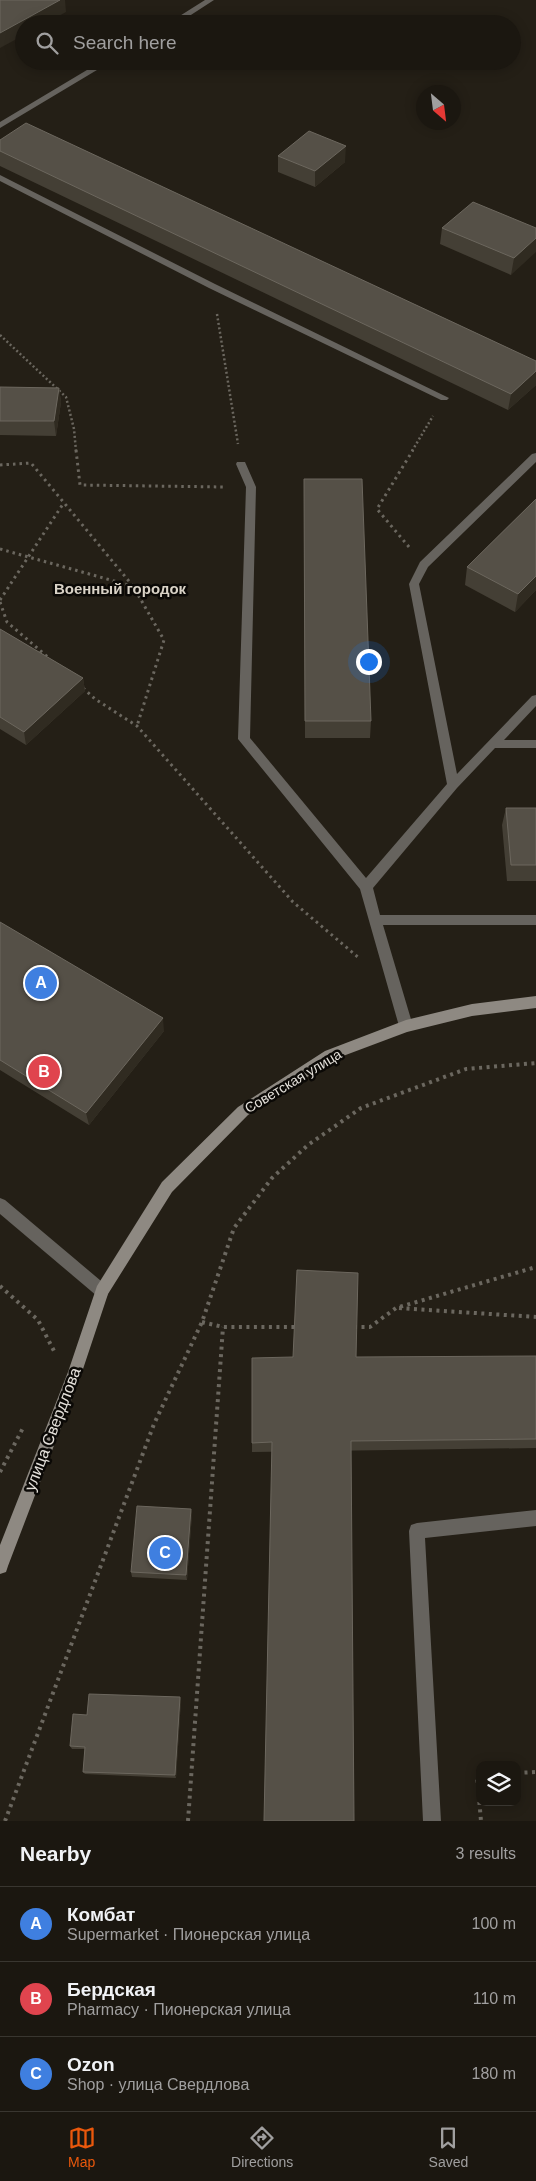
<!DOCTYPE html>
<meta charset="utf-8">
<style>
body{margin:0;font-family:Helvetica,sans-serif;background:#242019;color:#f1f3f6}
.controls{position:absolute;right:15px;bottom:15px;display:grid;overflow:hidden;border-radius:10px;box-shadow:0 2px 12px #0003}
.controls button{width:45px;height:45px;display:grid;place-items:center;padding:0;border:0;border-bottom:1px solid #393630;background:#1b1710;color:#f1f3f6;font:25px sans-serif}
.compass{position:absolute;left:416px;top:85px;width:45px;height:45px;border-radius:50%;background:#1b1710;box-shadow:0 2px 12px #0003;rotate:152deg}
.you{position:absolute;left:368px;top:661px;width:18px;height:18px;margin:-12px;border:4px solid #fff;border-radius:50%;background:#1a73e8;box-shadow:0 0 0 8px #1a73e833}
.badge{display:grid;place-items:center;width:32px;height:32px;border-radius:50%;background:#ea580c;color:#fff;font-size:16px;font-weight:700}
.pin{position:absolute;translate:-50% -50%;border:2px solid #fff;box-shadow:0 1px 5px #0006}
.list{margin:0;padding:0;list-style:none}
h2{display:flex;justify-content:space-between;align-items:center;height:65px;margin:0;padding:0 20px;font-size:21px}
h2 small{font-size:16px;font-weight:400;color:#a09f9f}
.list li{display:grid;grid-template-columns:32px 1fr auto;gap:15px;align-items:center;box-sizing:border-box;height:75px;padding:0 20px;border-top:1px solid #393630}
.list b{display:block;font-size:19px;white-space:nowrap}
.list p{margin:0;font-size:16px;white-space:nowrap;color:#a09f9f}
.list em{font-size:16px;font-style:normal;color:#a09f9f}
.icon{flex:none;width:28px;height:28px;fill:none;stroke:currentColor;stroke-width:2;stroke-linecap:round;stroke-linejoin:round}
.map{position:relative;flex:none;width:536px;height:1821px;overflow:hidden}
.search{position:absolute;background:#1b1710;box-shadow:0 2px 12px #0003;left:15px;right:15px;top:15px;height:55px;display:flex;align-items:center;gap:12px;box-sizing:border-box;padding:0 18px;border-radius:28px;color:#a09f9f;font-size:19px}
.sheet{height:290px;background:#1b1710}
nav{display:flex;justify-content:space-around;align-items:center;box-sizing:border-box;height:70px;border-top:1px solid #393630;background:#1b1710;font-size:14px;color:#a09f9f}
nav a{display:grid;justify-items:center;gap:2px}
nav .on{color:#ea580c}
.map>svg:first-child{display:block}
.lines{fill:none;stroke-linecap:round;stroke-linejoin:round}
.path-far2{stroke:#6b675f;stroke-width:2.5;stroke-dasharray:2 2.5;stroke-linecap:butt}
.path-far1{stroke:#6b675f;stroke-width:3;stroke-dasharray:2.5 4;stroke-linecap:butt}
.path{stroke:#6b675f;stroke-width:4;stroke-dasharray:3 4.5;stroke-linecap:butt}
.lane{fill:#66635e;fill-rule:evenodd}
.street{fill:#66635e;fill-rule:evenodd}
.secondary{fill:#8e8982;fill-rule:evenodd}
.wall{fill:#443f35}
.shaded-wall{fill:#302b21}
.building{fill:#555047;stroke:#6c675e}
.labels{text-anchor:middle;stroke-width:5;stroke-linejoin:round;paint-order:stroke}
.street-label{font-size:14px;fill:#e4e0da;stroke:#0b0906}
.neighbourhood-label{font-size:15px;font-weight:bold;fill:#d9d2c6;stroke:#0b0906}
.near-street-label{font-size:16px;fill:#e4e0da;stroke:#0b0906}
</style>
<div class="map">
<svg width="536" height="1821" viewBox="0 0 536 1821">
<rect width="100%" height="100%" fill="#241f16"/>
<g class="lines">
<path class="path-far2" d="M217,314L238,444
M0,335L66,397L74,429L76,451
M412,451L433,416"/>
<path class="path-far1" d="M76,450L80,485L225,487
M0,465L31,463L133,586L164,640L137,726
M409,547L377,509L413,450
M0,549L132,586
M0,600L63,504
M0,602L7,622L50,659
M83,688L95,699L137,726L293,902L359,958"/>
<path class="path" d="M0,1286L38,1320L54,1351
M399,1308L536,1317
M202,1322L223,1327H298
M354,1327H370L396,1308L536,1267
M0,1472L24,1426
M517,1773L536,1772
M480,1775H477L481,1821
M5,1821L154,1424L202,1322L234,1228L272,1178L308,1145L361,1108L466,1069L536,1063
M188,1821L223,1327"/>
<path class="lane" d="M205,0H214L177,24H167Z
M102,61H112L0,128V122Z
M0,175L215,284L449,398L447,400H441L209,288L0,181Z
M536,453V462L428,567L419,584L457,774L532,696L536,695V706L504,740H536V748H495L457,788L373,888L380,915H536V925H383L413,1026L411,1030L406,1032L401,1030L399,1026L360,889L238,739L246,487L236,464L237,462H245L256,487L250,738L366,878L447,784L409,584L420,562L532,454Z
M536,1510V1526L425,1538L441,1821H423L409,1531L411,1525L417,1523Z"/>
<path class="street" d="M0,1198L5,1200L107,1286L109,1291L107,1296L102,1298L97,1296L0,1214Z"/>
<path class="secondary" d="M536,996V1008L472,1016L407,1032L335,1059L248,1115L172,1192L108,1294L82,1372L8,1566L6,1572L0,1574V1545L68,1372L97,1286L162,1182L238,1107L325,1051L406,1020L472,1004Z"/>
</g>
<path class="wall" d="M0,140L536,361V385L508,410L0,166Z
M278,156L345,162L315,187L278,172Z
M442,228H536L511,275L440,244Z
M0,387L59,388L61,402L56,436L0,435Z
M304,479L371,721L370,738H305Z
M536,499V590L515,612L465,585L467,567Z
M0,629L83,678L85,691L26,745L0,729Z
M506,808H536V881H507L502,825Z
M0,922L164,1031L89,1125L0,1070Z
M536,1356V1448L252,1452V1443L356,1357Z
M191,1509L192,1514L187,1580L132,1577L131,1572Z
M180,1697L181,1700L176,1778L85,1774L83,1772L85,1749H72L70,1746L87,1715Z"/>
<path class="shaded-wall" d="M60,0H65L66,12L44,24H24V35L0,48V33Z
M346,146L345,162L315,187V171Z
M536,238V252L511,275L514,258Z
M536,371V385L508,410L511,394Z
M59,388L61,402L56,436L54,421Z
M536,576V590L515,612L518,594Z
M83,678L85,691L26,745L24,732Z
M163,1018L164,1031L89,1125L86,1113Z
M191,1509L192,1514L187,1580L186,1575Z
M180,1697L181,1700L176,1778L175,1775Z"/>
<path class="building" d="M0,0H60L0,33Z
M26,123L536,361V371L511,394L0,151V140Z
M309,131L346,146L315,171L278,156Z
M473,202L536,228V238L514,258L442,228Z
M0,387L59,388L54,421H0Z
M304,479H362L371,721H305Z
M536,499V576L518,594L467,567Z
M0,629L83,678L24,732L0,717Z
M506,808H536V865H511Z
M0,922L163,1018L86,1113L0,1060Z
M297,1270L358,1273L356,1357L536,1356V1439L351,1441L354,1821H264L272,1442L252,1443V1358L293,1357Z
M137,1506L191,1509L186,1575L131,1572Z
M89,1694L180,1697L175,1775L83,1772L85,1747L70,1746L73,1714L87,1715Z"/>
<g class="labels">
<g class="street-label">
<text transform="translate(293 1081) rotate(-31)" y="5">Советская улица</text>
</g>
<g class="neighbourhood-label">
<text x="120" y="594">Военный городок</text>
</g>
<g class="near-street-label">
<text transform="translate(52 1429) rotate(-69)" y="6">улица Свердлова</text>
</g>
</g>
</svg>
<div class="controls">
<button><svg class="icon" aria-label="layers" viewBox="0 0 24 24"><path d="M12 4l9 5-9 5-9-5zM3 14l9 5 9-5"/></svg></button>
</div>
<svg class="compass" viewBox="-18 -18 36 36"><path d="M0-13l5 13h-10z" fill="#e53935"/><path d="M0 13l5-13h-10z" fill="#a09f9f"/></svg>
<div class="you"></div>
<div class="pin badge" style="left:41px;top:983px;background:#3f7fe0">A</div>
<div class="pin badge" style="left:44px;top:1072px;background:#e0444e">B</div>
<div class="pin badge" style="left:165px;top:1553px;background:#3f7fe0">C</div>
<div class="search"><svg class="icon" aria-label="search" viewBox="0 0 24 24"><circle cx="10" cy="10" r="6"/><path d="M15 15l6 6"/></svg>Search here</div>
</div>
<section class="sheet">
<h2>Nearby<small>3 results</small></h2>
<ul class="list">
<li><span class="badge" style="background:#3f7fe0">A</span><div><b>Комбат</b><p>Supermarket · Пионерская улица</p></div><em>100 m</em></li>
<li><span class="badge" style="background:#e0444e">B</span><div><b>Бердская</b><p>Pharmacy · Пионерская улица</p></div><em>110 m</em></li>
<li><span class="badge" style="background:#3f7fe0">C</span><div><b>Ozon</b><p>Shop · улица Свердлова</p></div><em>180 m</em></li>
</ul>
</section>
<nav>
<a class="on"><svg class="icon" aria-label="map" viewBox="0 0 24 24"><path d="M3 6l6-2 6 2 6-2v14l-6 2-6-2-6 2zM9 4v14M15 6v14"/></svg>Map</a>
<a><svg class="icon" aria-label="directions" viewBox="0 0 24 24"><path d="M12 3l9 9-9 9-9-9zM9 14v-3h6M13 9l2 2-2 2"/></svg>Directions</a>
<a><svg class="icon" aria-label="saved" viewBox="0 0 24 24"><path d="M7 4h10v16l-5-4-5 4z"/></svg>Saved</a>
</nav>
